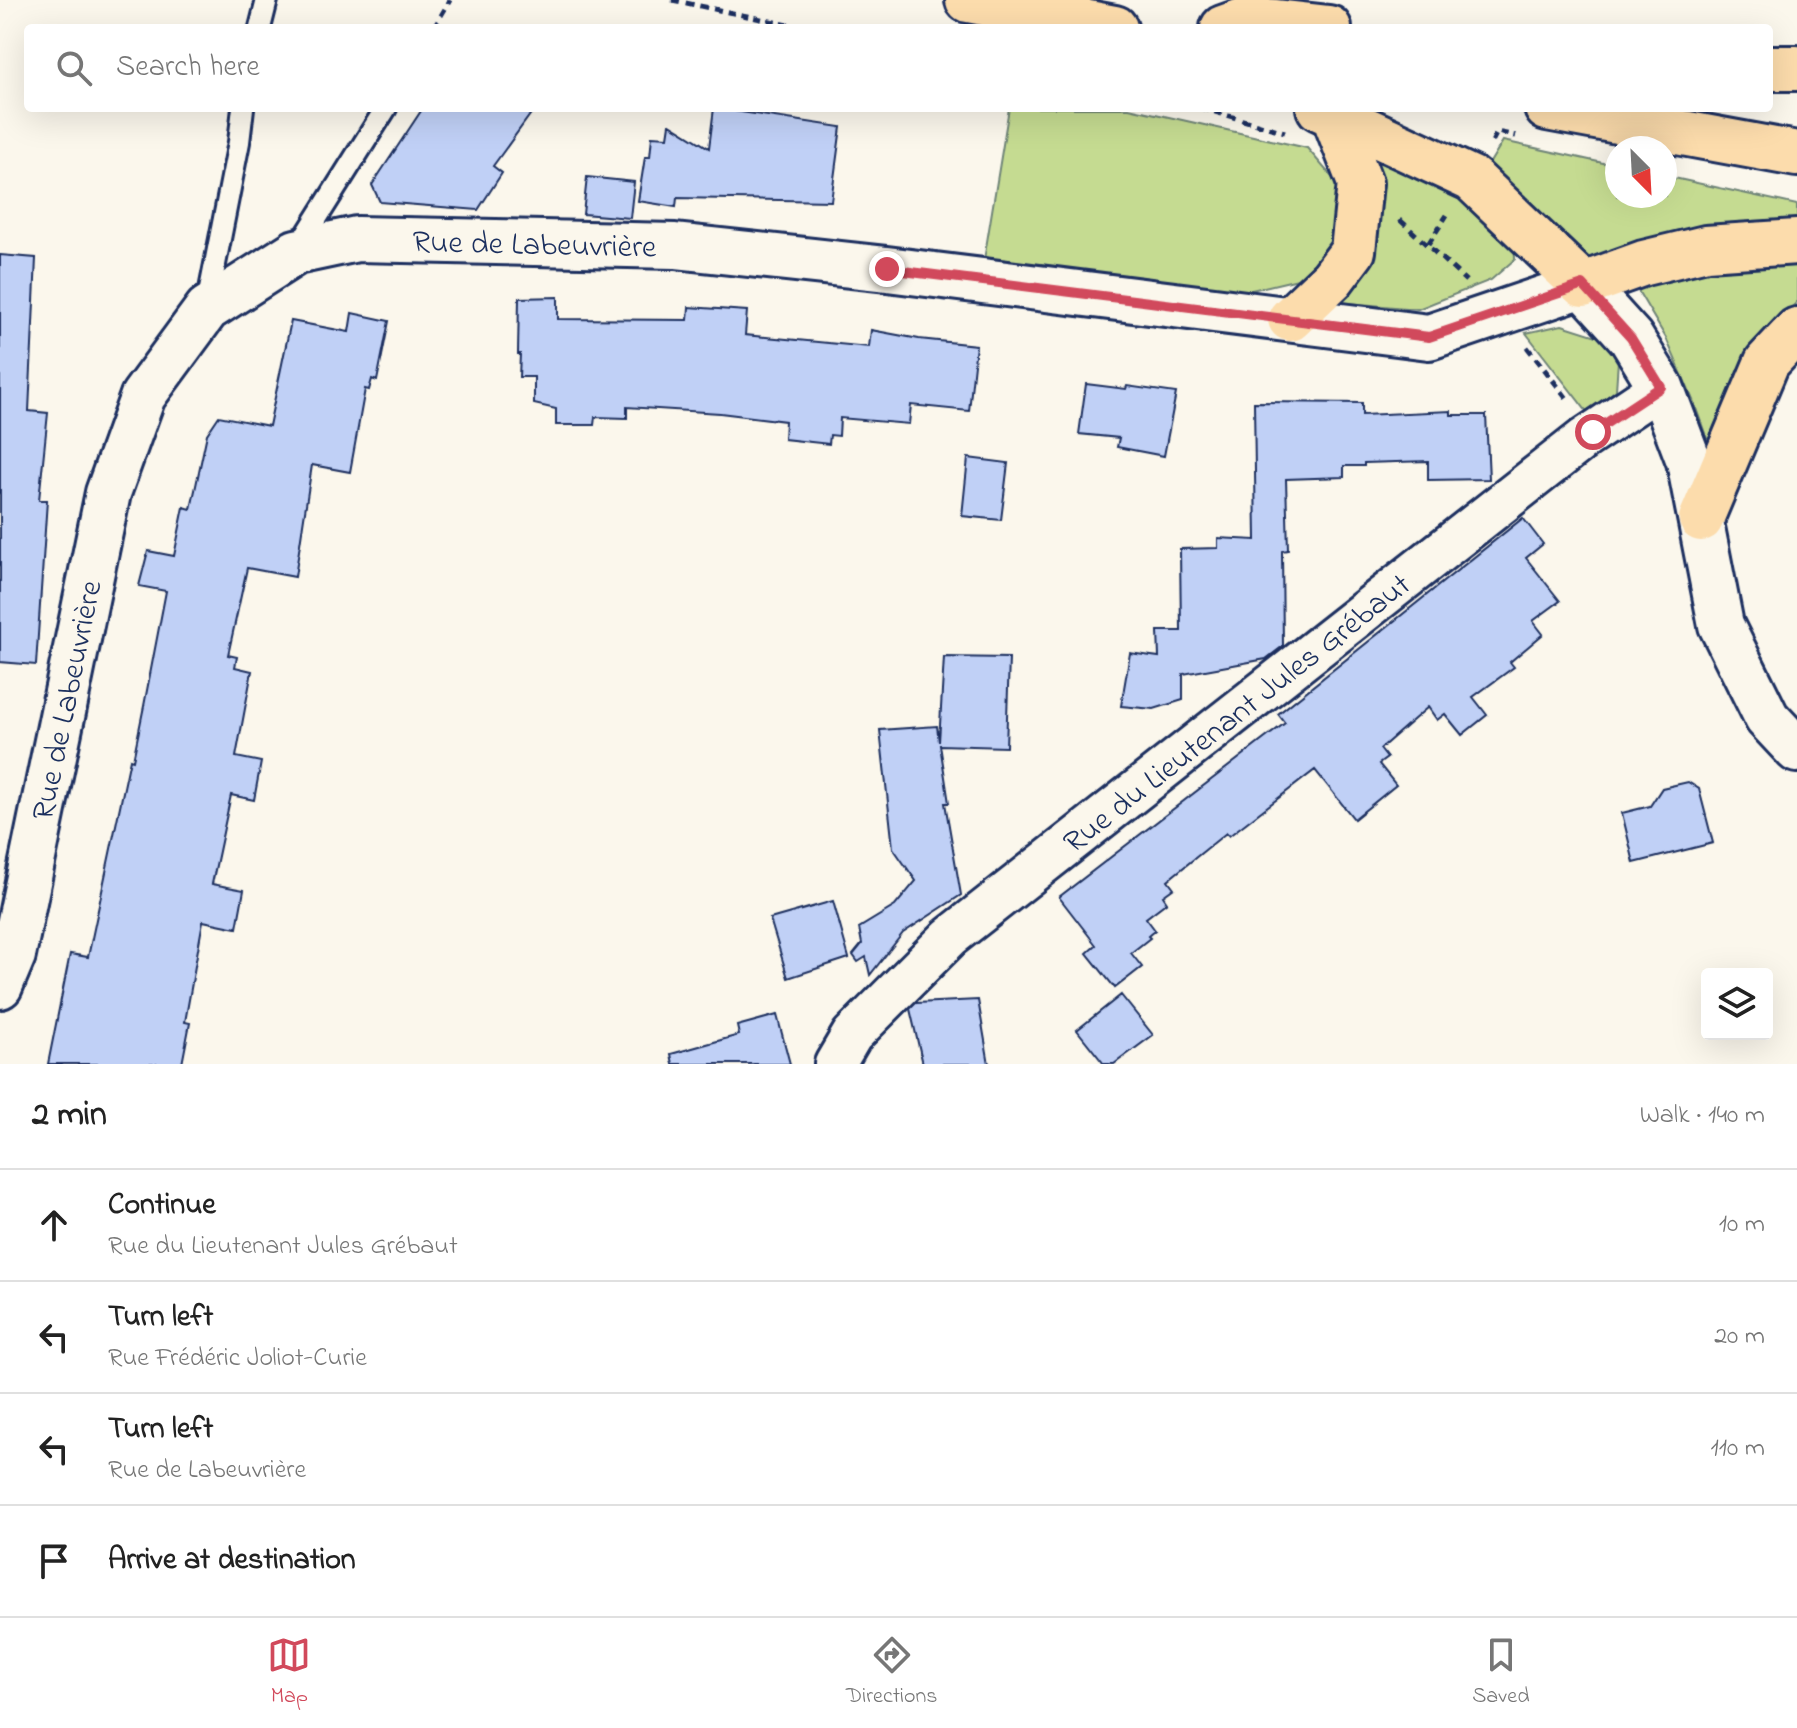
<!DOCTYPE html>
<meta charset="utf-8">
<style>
body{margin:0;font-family:"Indie Flower",sans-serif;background:#f6f6f6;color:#222}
.controls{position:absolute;right:24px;bottom:24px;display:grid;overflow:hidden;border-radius:8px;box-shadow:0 8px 32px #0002}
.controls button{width:72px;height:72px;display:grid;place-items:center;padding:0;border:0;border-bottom:2px solid #e0e0e0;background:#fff;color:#222;font:40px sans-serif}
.compass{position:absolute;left:1605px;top:136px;width:72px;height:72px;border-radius:50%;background:#fff;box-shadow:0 8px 32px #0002;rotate:156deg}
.stop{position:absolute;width:24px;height:24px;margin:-18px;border:6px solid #d1495b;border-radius:50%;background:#fff}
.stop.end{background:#d1495b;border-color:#fff;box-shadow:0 2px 8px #0008}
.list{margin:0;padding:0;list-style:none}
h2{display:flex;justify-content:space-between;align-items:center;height:104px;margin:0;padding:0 32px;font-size:34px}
h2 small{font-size:26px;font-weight:400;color:#767676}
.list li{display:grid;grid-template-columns:52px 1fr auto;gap:24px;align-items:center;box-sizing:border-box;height:112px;padding:0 32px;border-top:2px solid #e0e0e0}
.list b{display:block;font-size:30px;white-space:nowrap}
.list p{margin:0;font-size:26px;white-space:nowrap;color:#767676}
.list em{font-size:26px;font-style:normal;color:#767676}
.icon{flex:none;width:44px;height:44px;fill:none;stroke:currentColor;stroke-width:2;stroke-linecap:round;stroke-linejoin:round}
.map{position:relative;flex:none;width:1797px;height:1064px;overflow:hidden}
.search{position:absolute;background:#fff;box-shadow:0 8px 32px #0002;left:24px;right:24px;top:24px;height:88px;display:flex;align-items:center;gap:20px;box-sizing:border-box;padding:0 28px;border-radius:8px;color:#767676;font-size:30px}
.sheet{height:552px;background:#fff}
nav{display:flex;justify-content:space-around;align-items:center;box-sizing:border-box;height:112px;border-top:2px solid #e0e0e0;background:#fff;font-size:22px;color:#767676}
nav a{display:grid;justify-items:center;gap:4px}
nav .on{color:#d1495b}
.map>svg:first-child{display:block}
.green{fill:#c5db91;stroke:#708578;stroke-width:2}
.building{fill:#c0d0f6;stroke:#1b2f5e;stroke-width:2}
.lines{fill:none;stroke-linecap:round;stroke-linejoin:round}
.service-casing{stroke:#1b2f5e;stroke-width:26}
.minor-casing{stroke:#1b2f5e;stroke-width:46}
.tertiary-casing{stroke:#1b2f5e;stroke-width:50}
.primary-casing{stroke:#1b2f5e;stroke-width:50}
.path{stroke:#1b2f5e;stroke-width:5;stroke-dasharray:8 6;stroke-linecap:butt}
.service{stroke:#fbf7ec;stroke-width:20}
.minor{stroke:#fbf7ec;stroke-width:40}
.tertiary{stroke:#fbf7ec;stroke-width:44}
.primary{stroke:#fcdcac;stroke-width:44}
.route{stroke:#d1495b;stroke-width:10}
.labels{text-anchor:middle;stroke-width:8;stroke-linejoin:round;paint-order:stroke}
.street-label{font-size:32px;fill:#1b2f5e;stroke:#fbf7ec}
</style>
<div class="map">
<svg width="1797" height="1064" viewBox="0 0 1797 1064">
<rect width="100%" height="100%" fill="#fbf7ec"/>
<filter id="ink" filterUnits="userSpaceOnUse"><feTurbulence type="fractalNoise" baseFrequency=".0125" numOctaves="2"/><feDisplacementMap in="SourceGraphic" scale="16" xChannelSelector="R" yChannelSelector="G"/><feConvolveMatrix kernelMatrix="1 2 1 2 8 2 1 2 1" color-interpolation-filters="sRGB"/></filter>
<g filter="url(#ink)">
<path class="green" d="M1009,108H1129L1307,148L1344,191L1340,242L1302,278L1243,292L983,266Z
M1503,141L1617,166V196H1665V176L1797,205V225L1590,263L1486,169Z
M1368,149L1456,180L1514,231L1515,259L1491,280L1418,309L1325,301Z
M1797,255V302L1773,327L1727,397L1710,447L1693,400L1666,338L1631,279Z
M1562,325L1600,337L1618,360L1616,390L1588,413L1526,333Z"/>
<path class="building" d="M423,108H535L493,166L502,173L478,210L380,202L372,185Z
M714,108L841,127L831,201L677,198L676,207L638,201L645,157H650L652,136L668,137L670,124L709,148Z
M587,177L634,182L630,218L583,214Z
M0,255L36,258L29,411L48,413L39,500H47L36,665L0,662Z
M558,297V319L688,320L689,307L747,311L745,335L869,347L871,330L919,339L976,345L969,411L911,405L909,424L840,418L839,436L830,435L829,444L784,439L785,421L720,413L627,407V418L595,417L594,425H556V409L534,404V377H519L520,354H518L519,298Z
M352,313L389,321L377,381L372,379L369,390L365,389L350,472L312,465L295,577L247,568L228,655L237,657L235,667L252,671L236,757L261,762L254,800L231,795L212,884L244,890L237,928L203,921L185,1022L190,1023L182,1064H48L70,954L88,957L130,759L133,760L144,706L166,591L139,586L148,551L174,556L184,507L191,509L207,434L219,416L269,426L291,321L349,332Z
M1086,384L1126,389L1127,386L1176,393L1164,456L1117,447L1119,438L1079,434Z
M1254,402L1362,403V415L1451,411V415H1486L1489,479L1428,480V461L1364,463V466H1344V477L1286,479L1288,550L1282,551L1283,646L1266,659L1183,674V700L1154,709L1121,706L1130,653L1159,657L1158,631H1181L1180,549L1218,548V538L1256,540Z
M968,458L1008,463L1001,520L962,516Z
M1523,518L1543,544L1526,558L1560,601L1533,621L1543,634L1510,662L1514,667L1473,697L1487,715L1462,735L1445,714L1437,720L1428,707L1380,749L1387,758L1379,764L1396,785L1354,819L1315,770L1229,836L1226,833L1168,880L1174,888L1163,896L1167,902L1146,918L1155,930L1148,936L1150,938L1131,953L1142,967L1115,988L1087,953L1096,945L1059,897L1285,723L1278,714Z
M944,657L1009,658L1006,747L940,745L949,803H945L961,895L903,933L870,975L866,957L858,962L853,955L862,944L859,928L895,906L916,881L893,848L880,730L937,726L939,742Z
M1688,782L1699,789L1713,843L1634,863L1622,813L1650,806L1662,788Z
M833,901L849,958L788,978L770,919Z
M1121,995L1153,1035L1114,1064H1104L1077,1030Z
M978,1000L989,1064H923L910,1009L916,1003Z
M777,1015L790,1064H673L671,1054L739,1035L737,1026Z"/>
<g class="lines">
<g class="service-casing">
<path id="service" d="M260,28L267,0
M298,248L386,108
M207,305L239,142L243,108"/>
</g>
<g class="minor-casing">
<g id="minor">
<path id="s1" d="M835,1064L852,1035L950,937L1585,438L1661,387"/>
</g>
</g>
<g class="tertiary-casing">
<g id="tertiary">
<path id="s2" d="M0,986L13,955L108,493L143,396L207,309L296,252L357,239L675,246L887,269L1429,337L1583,285L1631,338L1661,387L1689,461L1721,625L1767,718L1797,750"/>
</g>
</g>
<g class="primary-casing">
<path id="primary" d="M968,0L1115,28
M1223,28L1248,19L1329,28
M1769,68H1797
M1319,108L1472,179L1583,285L1644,263L1706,248L1797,242
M1547,108L1797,154
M1290,319L1332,279L1353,251L1360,183L1334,116
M1701,519L1767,362L1797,330"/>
</g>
<path class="path" d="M672,0L803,28
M434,28L450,0
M1201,108L1285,132
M1492,142L1497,132L1516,136
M1400,220L1466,281
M1428,244L1447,215
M1527,347L1570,402"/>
<use href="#service" class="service"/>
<use href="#minor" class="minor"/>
<use href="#tertiary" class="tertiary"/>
<use href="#primary" class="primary"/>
</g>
</g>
<g class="lines" filter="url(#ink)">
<path class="route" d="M887,269L1429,337L1583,285L1631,338L1661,387L1593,432"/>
</g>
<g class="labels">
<g class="street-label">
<text dy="11" stroke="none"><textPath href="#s2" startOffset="1062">Rue de Labeuvrière</textPath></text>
<text dy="11" stroke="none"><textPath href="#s2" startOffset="294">Rue de Labeuvrière</textPath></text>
<text dy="11" stroke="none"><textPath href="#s1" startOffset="536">Rue du Lieutenant Jules Grébaut</textPath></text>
</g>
</g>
</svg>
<div class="controls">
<button><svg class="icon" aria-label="layers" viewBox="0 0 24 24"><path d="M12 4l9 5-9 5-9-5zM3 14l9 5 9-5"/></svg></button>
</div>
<svg class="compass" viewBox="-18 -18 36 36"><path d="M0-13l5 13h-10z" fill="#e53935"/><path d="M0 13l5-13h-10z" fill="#767676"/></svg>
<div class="stop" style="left:1593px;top:432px"></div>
<div class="stop end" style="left:887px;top:269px"></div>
<div class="search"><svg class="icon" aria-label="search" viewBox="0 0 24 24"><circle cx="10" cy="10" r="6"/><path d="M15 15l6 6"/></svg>Search here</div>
</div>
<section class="sheet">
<h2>2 min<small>Walk · 140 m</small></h2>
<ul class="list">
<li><svg class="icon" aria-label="ahead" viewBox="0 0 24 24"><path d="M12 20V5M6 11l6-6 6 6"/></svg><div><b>Continue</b><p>Rue du Lieutenant Jules Grébaut</p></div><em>10 m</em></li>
<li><svg class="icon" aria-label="left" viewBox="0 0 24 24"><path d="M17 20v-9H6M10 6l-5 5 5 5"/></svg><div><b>Turn left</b><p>Rue Frédéric Joliot-Curie</p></div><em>20 m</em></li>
<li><svg class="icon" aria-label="left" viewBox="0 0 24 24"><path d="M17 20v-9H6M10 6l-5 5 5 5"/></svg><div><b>Turn left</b><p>Rue de Labeuvrière</p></div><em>110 m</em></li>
<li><svg class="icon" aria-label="arrive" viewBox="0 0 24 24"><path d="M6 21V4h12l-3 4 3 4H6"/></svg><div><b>Arrive at destination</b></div></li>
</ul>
</section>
<nav>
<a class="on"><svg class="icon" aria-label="map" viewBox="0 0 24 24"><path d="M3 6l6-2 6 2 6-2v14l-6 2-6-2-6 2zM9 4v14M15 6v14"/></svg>Map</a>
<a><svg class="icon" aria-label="directions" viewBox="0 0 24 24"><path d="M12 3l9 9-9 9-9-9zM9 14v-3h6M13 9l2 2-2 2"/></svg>Directions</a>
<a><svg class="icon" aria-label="saved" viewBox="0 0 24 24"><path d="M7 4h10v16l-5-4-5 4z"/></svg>Saved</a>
</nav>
